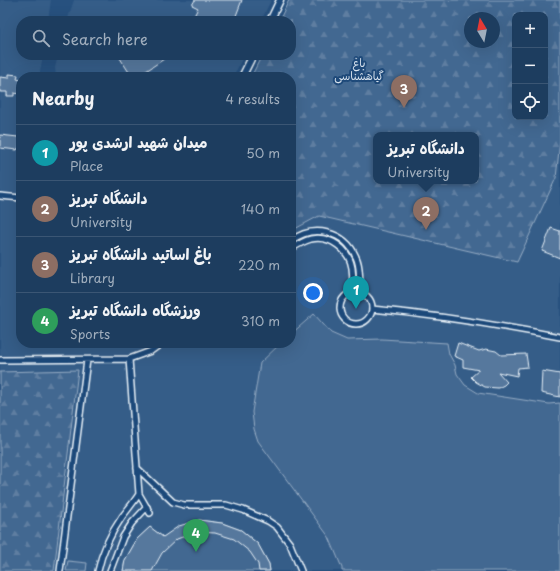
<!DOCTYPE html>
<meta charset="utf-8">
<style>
body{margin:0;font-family:"Playpen Sans","Playpen Sans Arabic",sans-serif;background:#2a4868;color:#f1f3f6}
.controls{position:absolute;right:12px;top:12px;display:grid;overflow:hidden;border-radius:8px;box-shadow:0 4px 16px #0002}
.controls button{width:36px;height:36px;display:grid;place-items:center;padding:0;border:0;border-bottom:1px solid #3b5674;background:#1d3d5f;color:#f1f3f6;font:20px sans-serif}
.compass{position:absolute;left:464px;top:12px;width:36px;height:36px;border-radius:50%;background:#1d3d5f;box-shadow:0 4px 16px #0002;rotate:350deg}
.you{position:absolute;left:313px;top:293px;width:14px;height:14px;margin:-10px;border:3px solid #fff;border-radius:50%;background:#1a73e8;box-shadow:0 0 0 6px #1a73e833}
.badge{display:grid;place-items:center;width:26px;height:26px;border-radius:50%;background:#8c9099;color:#fff;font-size:13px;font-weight:700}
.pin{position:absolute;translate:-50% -33px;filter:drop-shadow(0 1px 2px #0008)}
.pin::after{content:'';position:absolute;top:21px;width:14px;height:12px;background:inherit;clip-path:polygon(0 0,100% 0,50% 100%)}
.popup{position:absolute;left:373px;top:132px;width:106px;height:52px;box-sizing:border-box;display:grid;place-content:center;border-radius:8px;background:#1d3d5f;filter:drop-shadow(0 1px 3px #0005);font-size:13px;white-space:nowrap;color:#a0aebd}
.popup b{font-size:15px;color:#f1f3f6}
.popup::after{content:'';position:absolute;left:50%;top:100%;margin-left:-8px;border:8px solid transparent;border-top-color:#1d3d5f}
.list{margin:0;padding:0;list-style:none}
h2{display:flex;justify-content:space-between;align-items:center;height:52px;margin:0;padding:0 16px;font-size:17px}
h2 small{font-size:13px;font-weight:400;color:#a0aebd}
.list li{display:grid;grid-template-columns:26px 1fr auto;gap:12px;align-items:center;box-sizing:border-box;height:56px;padding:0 16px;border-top:1px solid #3b5674}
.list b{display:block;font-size:15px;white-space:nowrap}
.list p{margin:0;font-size:13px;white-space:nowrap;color:#a0aebd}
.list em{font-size:13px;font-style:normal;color:#a0aebd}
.icon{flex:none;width:22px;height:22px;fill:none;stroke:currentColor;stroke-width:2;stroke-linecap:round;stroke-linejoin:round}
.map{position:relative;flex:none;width:560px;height:571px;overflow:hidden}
.search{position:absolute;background:#1d3d5f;box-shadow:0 4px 16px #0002;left:16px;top:16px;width:280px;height:44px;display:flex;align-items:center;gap:10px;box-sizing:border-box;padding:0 14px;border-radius:16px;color:#a0aebd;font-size:15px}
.panel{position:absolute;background:#1d3d5f;box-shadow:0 4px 16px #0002;left:16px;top:72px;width:280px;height:276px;border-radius:16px}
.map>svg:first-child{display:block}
.built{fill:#355d88;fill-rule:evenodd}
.grass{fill:#436891;stroke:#96acc4}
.forest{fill:url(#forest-firs);stroke:#96acc4;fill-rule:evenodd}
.building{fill:#57789d;stroke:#e8f1f8}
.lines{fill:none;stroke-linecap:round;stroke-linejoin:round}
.minor-casing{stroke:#e8f1f8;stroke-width:8}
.tertiary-casing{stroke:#e8f1f8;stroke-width:9}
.minor{stroke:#1f4a7a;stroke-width:5}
.tertiary{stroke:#1f4a7a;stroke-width:6}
.labels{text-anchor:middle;stroke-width:4;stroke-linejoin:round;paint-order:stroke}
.park-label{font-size:11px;fill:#d8e3ee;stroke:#1f4a7a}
</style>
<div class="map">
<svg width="560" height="571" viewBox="0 0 560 571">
<defs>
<pattern id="forest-firs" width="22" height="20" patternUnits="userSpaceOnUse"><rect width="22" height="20" fill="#436891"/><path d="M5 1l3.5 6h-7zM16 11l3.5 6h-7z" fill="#5e7ea1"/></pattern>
</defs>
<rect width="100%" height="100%" fill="#27517f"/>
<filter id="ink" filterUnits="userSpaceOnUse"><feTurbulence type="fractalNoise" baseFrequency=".025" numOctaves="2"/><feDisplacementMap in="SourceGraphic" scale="8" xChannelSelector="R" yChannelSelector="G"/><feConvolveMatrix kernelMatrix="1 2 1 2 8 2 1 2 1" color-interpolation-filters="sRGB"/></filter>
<g filter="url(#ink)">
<path class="built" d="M0,0H51L48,21H21V55H43L39,77H21V343H291V77H251L262,55H291V21H279L289,0H560V571H0ZM515,15H545V117H515ZM470,18H494V42H470ZM376,135H476V181H376Z
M74,0H271L261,21H67Z
M58,55H244L233,77H56L55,68Z"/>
<path class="grass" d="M314,314L331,333L347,340L382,339L447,343L449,354L455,365L457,374L465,385L478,393L549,404L560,403V571H342V568L329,537L258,441L254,429L252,412L260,363L281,343H291V334Z
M199,520L222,523L241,530L258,544L269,564L270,571H123L125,560L137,539L150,527L163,537Z
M68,561L87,563L86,571H66Z"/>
<path class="forest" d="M289,0H560V141L556,178L517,262L319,216L291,231V77H251L262,55H291V21H279ZM515,15H545V117H515ZM470,18H494V42H470ZM376,135H476V181H376Z
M78,370L54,571H0V372Z"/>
<path class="building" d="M195,0H242L234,21H200L193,18L198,8L192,5Z
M118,55H162L164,59L137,77H132Z
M9,74L18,75L17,79L21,80V94L14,93V96H7V92H0V77L9,78Z
M0,135L18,137V138L20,139L19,149H17V150L0,148Z
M551,228L560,231V258L542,251Z
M458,343L479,351L486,349L496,351L501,355L526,354L528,367L518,368L517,376L498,372L507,382L504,385L498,388L485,387L476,382L471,377L479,370L463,367V360L454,356Z
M542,371L560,374V397L541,393Z
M199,520L222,523L241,530L258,544L269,564L270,571H259L258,564L250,552L234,539L215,533L196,532L177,539L162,553L152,571H123L125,560L137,539L150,527L163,537L179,526Z"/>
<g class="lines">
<g class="minor-casing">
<path id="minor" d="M0,196L21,198
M291,241C313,224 345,231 356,257C360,265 359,273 360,281C360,285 361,289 362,293
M291,249C297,245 304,241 311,239C330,235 349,249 352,268C353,276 353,284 352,293
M340 308a16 16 0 1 1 32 0a16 16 0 1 1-32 0Z
M372,309C435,315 498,325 560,337
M129,359L139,494L150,513
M0,360L129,359L151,351L162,343
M137,468L173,502L184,505H226L243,510L268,521L277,527L290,544L301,571
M60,571L87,360
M98,571C102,551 111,533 122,517C128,509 134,502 139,494
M110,571L123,537L132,523L147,507"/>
</g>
<g class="tertiary-casing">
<path id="tertiary" d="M270,21L280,0
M242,77L253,55"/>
</g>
<use href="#minor" class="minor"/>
<use href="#tertiary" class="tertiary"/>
</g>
</g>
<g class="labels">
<g class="park-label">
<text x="359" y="67">باغ<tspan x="359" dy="13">گیاهشناسی</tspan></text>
</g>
</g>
</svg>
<div class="controls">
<button>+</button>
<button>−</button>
<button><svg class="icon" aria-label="locate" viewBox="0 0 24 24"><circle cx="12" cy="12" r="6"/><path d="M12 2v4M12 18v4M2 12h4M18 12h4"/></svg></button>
</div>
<svg class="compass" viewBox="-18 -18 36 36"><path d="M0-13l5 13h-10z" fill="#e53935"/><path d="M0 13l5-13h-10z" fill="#a0aebd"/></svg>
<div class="you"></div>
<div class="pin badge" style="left:356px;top:309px;background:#0f9aa8">1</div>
<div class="pin badge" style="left:426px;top:230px;background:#8d6e63">2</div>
<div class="popup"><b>دانشگاه تبریز</b>University</div>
<div class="pin badge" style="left:404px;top:108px;background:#8d6e63">3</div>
<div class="pin badge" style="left:196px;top:552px;background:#2e9e5b">4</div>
<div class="search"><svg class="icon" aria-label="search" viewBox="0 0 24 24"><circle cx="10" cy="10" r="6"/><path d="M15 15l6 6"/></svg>Search here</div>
<section class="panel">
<h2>Nearby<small>4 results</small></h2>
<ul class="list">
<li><span class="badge" style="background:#0f9aa8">1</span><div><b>میدان شهید ارشدی پور</b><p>Place</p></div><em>50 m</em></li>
<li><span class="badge" style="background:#8d6e63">2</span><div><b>دانشگاه تبریز</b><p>University</p></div><em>140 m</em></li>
<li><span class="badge" style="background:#8d6e63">3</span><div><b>باغ اساتید دانشگاه تبریز</b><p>Library</p></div><em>220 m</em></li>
<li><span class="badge" style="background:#2e9e5b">4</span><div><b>ورزشگاه دانشگاه تبریز</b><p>Sports</p></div><em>310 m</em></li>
</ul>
</section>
</div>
